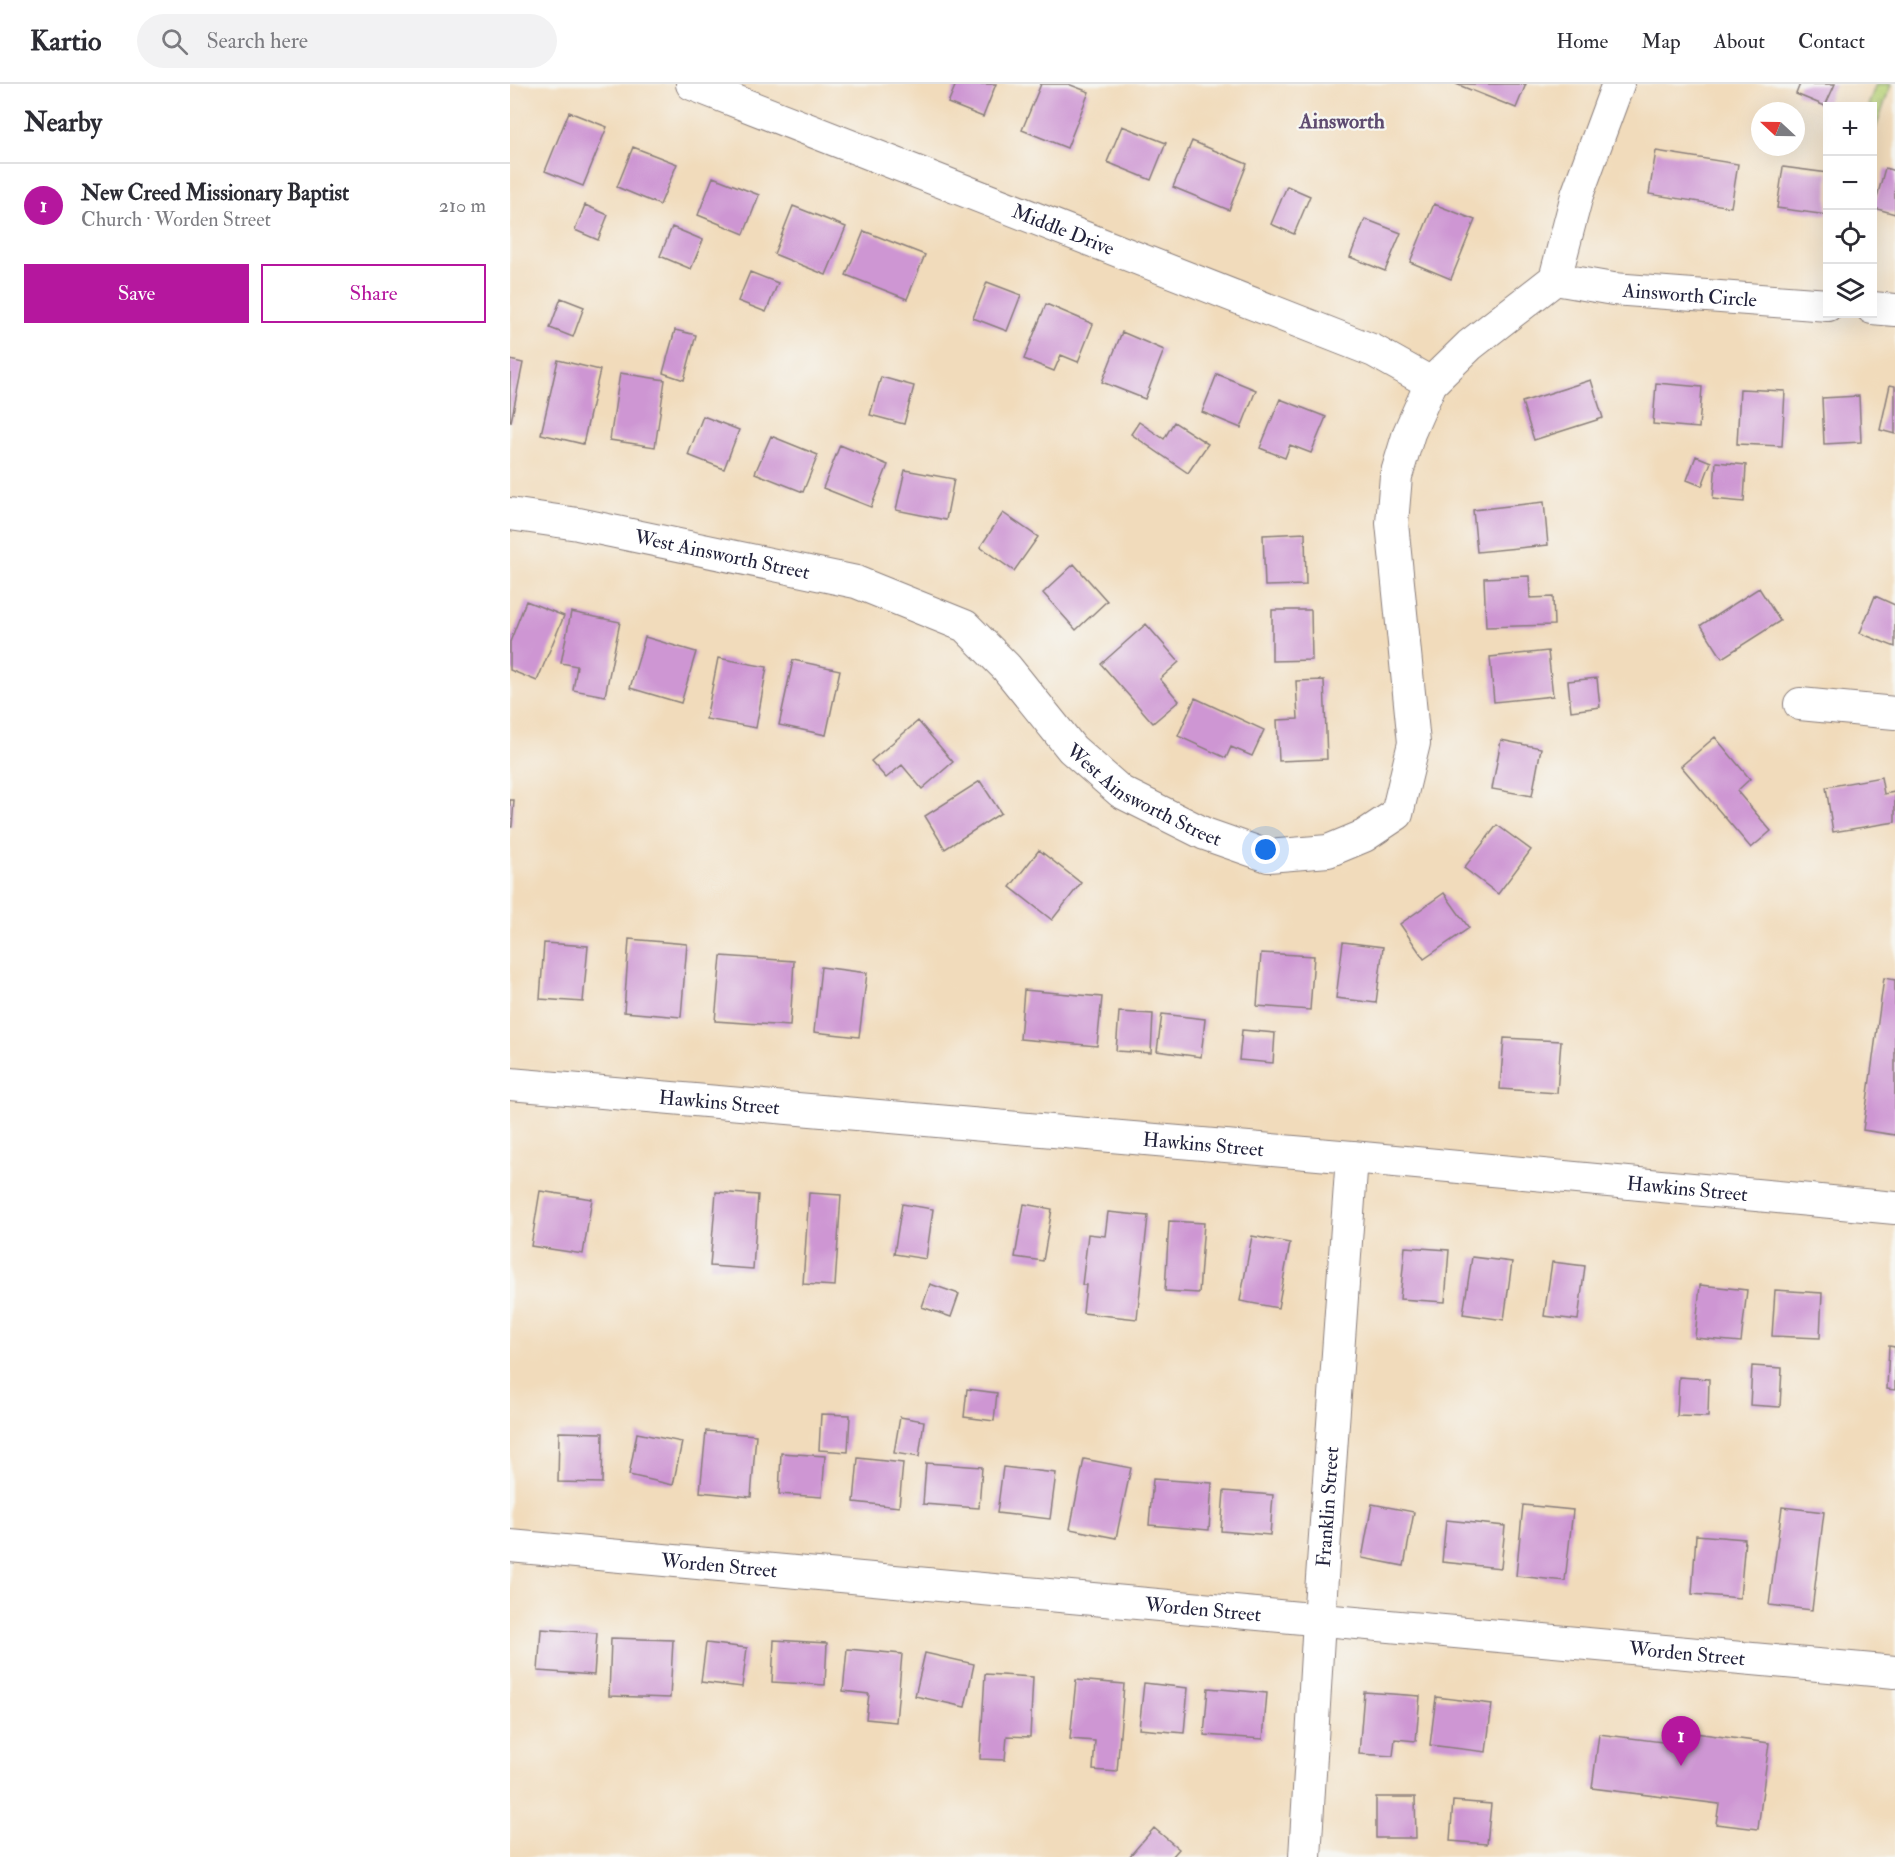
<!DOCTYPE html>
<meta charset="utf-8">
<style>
body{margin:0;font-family:"IM FELL Double Pica",serif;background:#f2f2f3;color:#2b2b33}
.controls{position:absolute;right:18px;top:18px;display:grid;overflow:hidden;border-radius:0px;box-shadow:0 6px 24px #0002}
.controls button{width:54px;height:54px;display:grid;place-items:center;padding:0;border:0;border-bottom:2px solid #e1e1e2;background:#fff;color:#2b2b33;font:30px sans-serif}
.compass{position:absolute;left:1241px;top:18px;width:54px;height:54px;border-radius:50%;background:#fff;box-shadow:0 6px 24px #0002;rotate:292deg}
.you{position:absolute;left:756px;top:766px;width:21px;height:21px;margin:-15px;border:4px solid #fff;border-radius:50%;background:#1a73e8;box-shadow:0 0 0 9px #1a73e833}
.badge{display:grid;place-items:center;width:39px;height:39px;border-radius:50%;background:#b5179e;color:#fff;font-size:20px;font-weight:700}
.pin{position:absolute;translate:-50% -50px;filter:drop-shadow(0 2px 3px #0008)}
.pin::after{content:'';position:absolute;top:32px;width:21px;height:18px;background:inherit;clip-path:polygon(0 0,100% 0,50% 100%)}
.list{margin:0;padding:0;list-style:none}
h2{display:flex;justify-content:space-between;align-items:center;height:78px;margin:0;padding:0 24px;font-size:26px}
h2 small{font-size:20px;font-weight:400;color:#7c7c81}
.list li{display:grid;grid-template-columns:39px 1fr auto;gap:18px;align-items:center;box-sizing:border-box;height:84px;padding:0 24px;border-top:2px solid #e1e1e2}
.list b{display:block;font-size:22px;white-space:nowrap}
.list p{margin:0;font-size:20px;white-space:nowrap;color:#7c7c81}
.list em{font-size:20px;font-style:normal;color:#7c7c81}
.actions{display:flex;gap:12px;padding:18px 24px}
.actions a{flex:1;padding:14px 0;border:2px solid #b5179e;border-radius:0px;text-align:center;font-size:21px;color:#b5179e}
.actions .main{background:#b5179e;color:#fff}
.icon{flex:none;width:33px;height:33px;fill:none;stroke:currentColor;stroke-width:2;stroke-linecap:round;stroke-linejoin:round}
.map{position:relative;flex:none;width:1385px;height:1773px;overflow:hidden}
header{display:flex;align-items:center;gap:36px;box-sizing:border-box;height:84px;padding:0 30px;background:#fff;border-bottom:2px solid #e1e1e2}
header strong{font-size:28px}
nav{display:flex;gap:33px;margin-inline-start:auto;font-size:21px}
.search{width:420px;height:54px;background:#f2f2f3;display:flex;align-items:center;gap:15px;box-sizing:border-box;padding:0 21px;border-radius:33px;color:#7c7c81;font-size:22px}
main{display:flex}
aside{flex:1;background:#fff}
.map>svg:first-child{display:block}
.park{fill:url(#park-crowns);stroke:#6c7a59;stroke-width:1.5}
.building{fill:#ce96d3}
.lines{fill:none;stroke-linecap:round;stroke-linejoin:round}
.minor-casing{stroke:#8a7e7b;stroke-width:34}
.minor{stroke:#fff;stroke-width:32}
.labels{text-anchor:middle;stroke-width:4.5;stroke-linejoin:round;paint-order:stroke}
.street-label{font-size:20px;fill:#22223b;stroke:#f6f6f2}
.neighbourhood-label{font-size:21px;font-weight:bold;fill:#5e4b70;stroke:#f6f6f2}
</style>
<header>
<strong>Kartio</strong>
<div class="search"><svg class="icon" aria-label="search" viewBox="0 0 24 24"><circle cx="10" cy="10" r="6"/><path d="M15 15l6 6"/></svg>Search here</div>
<nav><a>Home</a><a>Map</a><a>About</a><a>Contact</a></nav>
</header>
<main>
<aside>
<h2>Nearby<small></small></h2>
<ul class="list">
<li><span class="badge">1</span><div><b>New Creed Missionary Baptist</b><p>Church · Worden Street</p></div><em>210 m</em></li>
</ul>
<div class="actions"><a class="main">Save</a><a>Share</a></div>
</aside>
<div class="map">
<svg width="1385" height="1773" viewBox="0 0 1385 1773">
<defs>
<pattern id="park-crowns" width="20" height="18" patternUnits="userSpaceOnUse" patternTransform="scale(1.5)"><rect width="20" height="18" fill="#b7d177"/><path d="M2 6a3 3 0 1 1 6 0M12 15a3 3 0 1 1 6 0" fill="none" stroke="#9db368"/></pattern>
</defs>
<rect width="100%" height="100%" fill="#f6f6f2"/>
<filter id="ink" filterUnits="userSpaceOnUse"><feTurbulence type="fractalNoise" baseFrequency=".0167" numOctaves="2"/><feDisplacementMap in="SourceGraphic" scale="12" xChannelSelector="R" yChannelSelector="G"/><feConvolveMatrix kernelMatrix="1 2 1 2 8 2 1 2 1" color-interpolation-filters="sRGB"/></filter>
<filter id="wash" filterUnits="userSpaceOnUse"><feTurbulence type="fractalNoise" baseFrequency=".008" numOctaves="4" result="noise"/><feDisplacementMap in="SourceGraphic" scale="24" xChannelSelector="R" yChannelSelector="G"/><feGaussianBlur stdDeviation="1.35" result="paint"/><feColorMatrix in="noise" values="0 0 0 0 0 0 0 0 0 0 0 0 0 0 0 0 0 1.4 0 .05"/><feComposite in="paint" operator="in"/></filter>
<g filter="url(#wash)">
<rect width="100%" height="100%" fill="#f1dbbb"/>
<path class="park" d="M1366,0H1381L1363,52L1362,22H1358Z"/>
<g id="blocks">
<path class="building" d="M446,0H486L473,33L438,19Z
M531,0H558L579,8L557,64L512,46Z
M946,0H1016L1006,24Z
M1290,0H1325L1315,22L1286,10Z
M59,28L97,43L73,102L35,87Z
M612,42L656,59L641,96L597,78Z
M682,57L737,80L719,126L663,103Z
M123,63L167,80L150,121L107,103Z
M1146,67L1228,80L1221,123L1139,110Z
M1273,83L1318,89L1317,131L1267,124Z
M1375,84L1385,87V130L1364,124Z
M203,93L249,111L234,150L188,131Z
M777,102L800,112L784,150L761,140Z
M924,120L965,136L941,195L900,178Z
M75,121L98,131L88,156L65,146Z
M283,122L336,143L316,191L264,170Z
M855,135L891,149L875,187L840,173Z
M162,143L193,156L181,185L150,172Z
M354,147L415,171L397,215L336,191Z
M240,188L268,199L256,228L228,217Z
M477,198L511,211L497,247L463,234Z
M51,214L74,223L63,253L40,244Z
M536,220L583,240L568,278L551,271L544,287L514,275Z
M165,246L186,251L174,296L153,289Z
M612,248L654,266L635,315L592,298Z
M0,276L13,279L1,338H0Z
M48,276L90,286L73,360L31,350Z
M110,289L155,296L145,363L100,356Z
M707,290L746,306L731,344L692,328Z
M371,293L404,302L394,340L360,331Z
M1081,296L1093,334L1024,356L1012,318Z
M1146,299L1192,303L1189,344L1143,340Z
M1380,301L1385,302V350L1370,346Z
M1230,305L1275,307L1272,362L1227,360Z
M1349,312L1351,358L1314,360L1312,314Z
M770,315L816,333L801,369L780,361L775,374L750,364Z
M193,332L229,346L214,385L178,371Z
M629,338L654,355L664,338L698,360L678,389L621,350Z
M261,352L308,371L293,408L245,389Z
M330,361L378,381L361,423L313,404Z
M1186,372L1201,378L1192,402L1177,396Z
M1206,378L1236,381L1234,418L1203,415Z
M395,386L444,395L436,436L386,426Z
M1034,418L1038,461L967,468L963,426Z
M493,429L528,453L504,487L470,463Z
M795,449L796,501L755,502L753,451Z
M564,480L597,517L566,546L533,509Z
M1019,492L1020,514L1043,513L1044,541L976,543L974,494Z
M1249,504L1270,537L1212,574L1191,541Z
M1365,512L1385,521V563L1350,549Z
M16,517L54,532L27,597L0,586V558Z
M762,526H801L802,576L762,577Z
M61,528L110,538L95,612L63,606L67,582L51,579Z
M636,540L669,578L650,595L669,617L643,639L591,580Z
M135,553L186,568L171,619L120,604Z
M1038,567L1043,612L984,618L980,573Z
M208,574L257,583L246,644L196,635Z
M283,576L330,586L316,651L269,641Z
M1087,594L1090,623L1061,627L1058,597Z
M814,596L817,675L769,677L767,636L788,635L786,597Z
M685,614L754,646L742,672L721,663L716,674L668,652Z
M408,637L443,678L412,705L392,681L376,694L361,677Z
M1205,653L1240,695L1227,707L1261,747L1241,764L1171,682Z
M991,656L1031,664L1022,712L982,705Z
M1371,693L1374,710L1385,708V738L1323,748L1316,703Z
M470,697L491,729L435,765L415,732Z
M0,716H4L2,743H0Z
M987,741L1021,766L988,810L954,784Z
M529,766L571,799L542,836L500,803Z
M934,809L959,844L914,875L890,840Z
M119,855L177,860L171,933L114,928Z
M833,858L873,863L866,919L826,914Z
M34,859L78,862L73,918L30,915Z
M751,869L804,872L800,926L747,922Z
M211,872L284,877L280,942L205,937Z
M311,883L357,889L349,953L304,948Z
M1374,894L1385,896V1051L1353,1046Z
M514,906L592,913L587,962L510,955Z
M609,928L643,930L641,969L606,967Z
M652,930L695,935L691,973L647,967Z
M732,946L765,949L763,979L729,976Z
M994,954L1051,957L1047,1009L990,1005Z
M30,1107L82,1115L73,1170L21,1162Z
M206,1108L248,1111L243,1185L200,1182Z
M299,1109L331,1111L325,1202L293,1200Z
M392,1120L423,1125L416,1175L384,1170Z
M514,1120L542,1125L533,1177L505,1173Z
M598,1128L638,1132L627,1235L573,1229L576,1201H572L578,1150L595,1152Z
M659,1137L694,1139L689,1209L655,1207Z
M742,1152L780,1159L768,1224L730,1217Z
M895,1163L939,1166L935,1218L890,1215Z
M962,1173L1002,1178L994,1236L953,1230Z
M1042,1178L1075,1182L1068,1236L1034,1232Z
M420,1200L449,1210L441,1233L412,1223Z
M1190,1201L1237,1206L1231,1258L1185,1254Z
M1265,1206L1312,1209L1310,1254L1262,1252Z
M1379,1262L1385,1263V1306L1377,1305Z
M1242,1282L1272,1284L1270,1323L1240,1321Z
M1169,1293L1199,1295L1198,1333L1167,1332Z
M457,1305L487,1309L484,1337L454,1333Z
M311,1330L340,1331L338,1368L309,1366Z
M390,1333L414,1337L409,1373L384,1369Z
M196,1347L246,1351L241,1413L190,1408Z
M49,1348L93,1349L92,1399L48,1398Z
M127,1349L172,1358L163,1401L119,1391Z
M271,1369L315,1372L312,1413L269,1410Z
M348,1374L393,1379L389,1423L344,1418Z
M574,1375L621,1384L606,1454L560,1445Z
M416,1379L472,1383L469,1424L413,1420Z
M493,1383L546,1389L540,1435L487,1429Z
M643,1395L702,1399L699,1446L639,1441Z
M714,1407L763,1411L760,1451L711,1447Z
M862,1420L904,1428L894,1482L852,1474Z
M1013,1421L1063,1426L1055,1497L1006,1492Z
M1272,1423L1314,1428L1302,1526L1259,1521Z
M936,1436L995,1442L991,1484L932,1478Z
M1186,1451L1235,1455L1230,1514L1182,1510Z
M31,1545L87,1549L84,1591L28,1587Z
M101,1554L163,1556L160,1614L99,1612Z
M264,1556L317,1559L315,1601L262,1598Z
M196,1559L237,1564L232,1603L191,1598Z
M337,1565L392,1570L386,1638L356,1635L359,1610L333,1607Z
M415,1569L464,1580L455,1623L405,1612Z
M475,1590L523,1593L520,1653L497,1652L495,1676L470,1675Z
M566,1596L614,1600L607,1688L583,1686L585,1657L560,1655Z
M634,1599L678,1604L674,1649L629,1645Z
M698,1604L757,1609L753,1655L694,1651Z
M854,1608L910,1612L906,1657L885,1655L883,1672L849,1670Z
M926,1613L982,1620L976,1668L920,1661Z
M1170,1647L1259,1659L1248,1745L1206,1740L1209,1720L1082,1704L1089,1650L1168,1660Z
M866,1713H905L906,1754H866Z
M943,1717L981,1720L977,1760L940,1757Z
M644,1744L669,1765L662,1773H619Z"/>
</g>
</g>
<g filter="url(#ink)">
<use href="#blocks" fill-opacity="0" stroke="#8a7e7b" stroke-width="1.5"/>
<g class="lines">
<g class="minor-casing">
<g id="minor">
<path id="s1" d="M182,0L864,267L921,299"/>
<path id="s2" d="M1045,195L1103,205L1318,221"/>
<path d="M1362,224L1385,226"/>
<path id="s3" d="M0,430L68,440L346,498L455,542L496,583L562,665L611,708L695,750L758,772L818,767L854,752L887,730L904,659L882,439L886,392L899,349L921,299L960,261L1045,195L1067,111L1108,0"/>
<path d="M1290,620L1385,629"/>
<path id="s4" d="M0,1000L842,1073L1385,1124"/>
<path id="s5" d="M0,1462L1385,1588"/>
<path id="s6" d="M795,1773L809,1536L842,1073"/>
</g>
</g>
<use href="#minor" class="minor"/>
</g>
</g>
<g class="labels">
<g class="street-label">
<text dy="7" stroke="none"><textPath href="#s1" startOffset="399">Middle Drive</textPath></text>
<text dy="7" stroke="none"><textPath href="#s2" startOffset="136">Ainsworth Circle</textPath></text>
<text dy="7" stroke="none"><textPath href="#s3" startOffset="216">West Ainsworth Street</textPath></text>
<text dy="7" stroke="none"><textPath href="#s3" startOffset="720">West Ainsworth Street</textPath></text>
<text dy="7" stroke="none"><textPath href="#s4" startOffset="210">Hawkins Street</textPath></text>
<text dy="7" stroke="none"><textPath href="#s4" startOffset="696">Hawkins Street</textPath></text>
<text dy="7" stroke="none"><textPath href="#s4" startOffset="1182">Hawkins Street</textPath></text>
<text dy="7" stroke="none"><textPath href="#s6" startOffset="351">Franklin Street</textPath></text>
<text dy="7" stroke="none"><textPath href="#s5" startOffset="210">Worden Street</textPath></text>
<text dy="7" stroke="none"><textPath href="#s5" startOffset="696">Worden Street</textPath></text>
<text dy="7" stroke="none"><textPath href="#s5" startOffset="1182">Worden Street</textPath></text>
</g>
<g class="neighbourhood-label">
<text x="832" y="44">Ainsworth</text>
</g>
</g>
</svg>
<div class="controls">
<button>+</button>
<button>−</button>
<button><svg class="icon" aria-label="locate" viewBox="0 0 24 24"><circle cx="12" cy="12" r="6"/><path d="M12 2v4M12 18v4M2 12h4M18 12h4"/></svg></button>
<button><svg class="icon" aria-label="layers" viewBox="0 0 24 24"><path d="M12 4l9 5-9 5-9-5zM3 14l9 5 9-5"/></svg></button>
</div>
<svg class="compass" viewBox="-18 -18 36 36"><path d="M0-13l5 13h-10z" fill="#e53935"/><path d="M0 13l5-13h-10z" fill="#7c7c81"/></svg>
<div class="you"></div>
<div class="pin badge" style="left:1171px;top:1682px">1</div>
</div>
</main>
